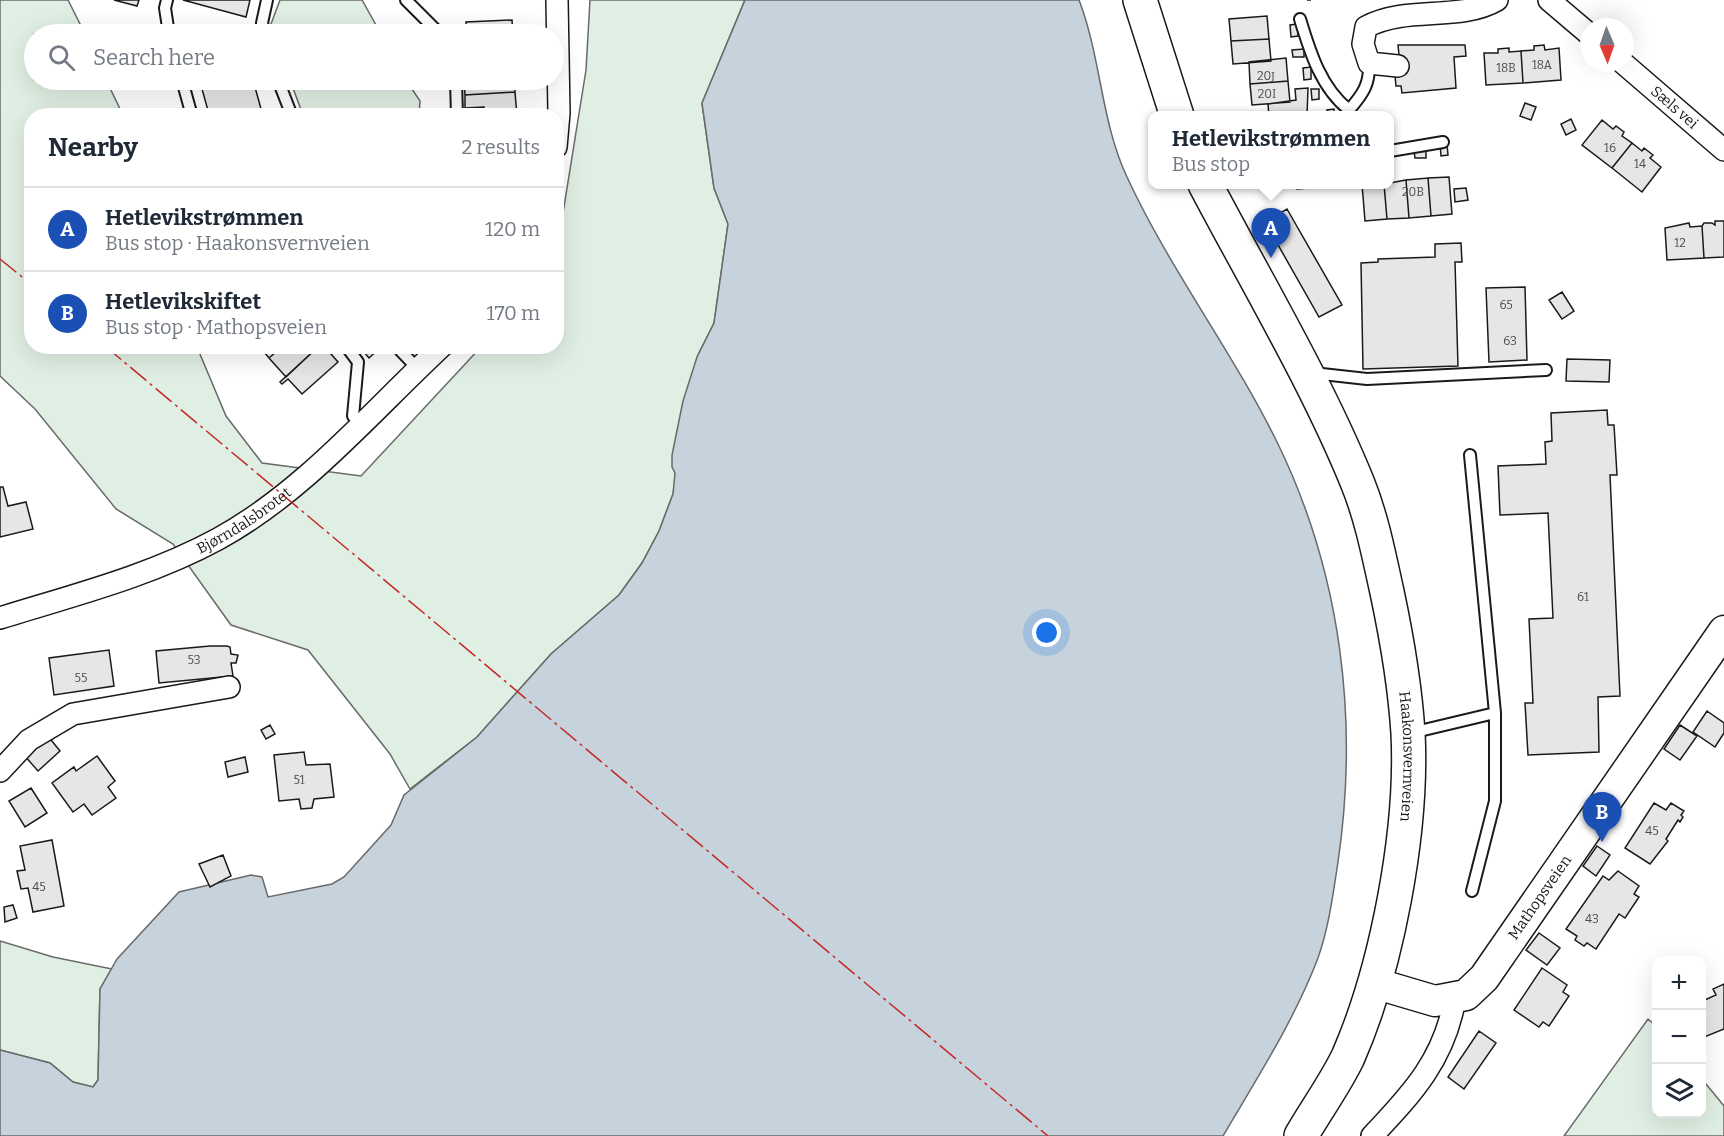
<!DOCTYPE html>
<meta charset="utf-8">
<style>
body{margin:0;font-family:Bitter,serif;background:#f2f2f3;color:#1f2937}
.controls{position:absolute;right:18px;bottom:18px;display:grid;overflow:hidden;border-radius:12px;box-shadow:0 6px 24px #0002}
.controls button{width:54px;height:54px;display:grid;place-items:center;padding:0;border:0;border-bottom:2px solid #e0e1e3;background:#fff;color:#1f2937;font:30px sans-serif}
.compass{position:absolute;left:1580px;top:18px;width:54px;height:54px;border-radius:50%;background:#fff;box-shadow:0 6px 24px #0002;rotate:178deg}
.you{position:absolute;left:1047px;top:633px;width:21px;height:21px;margin:-15px;border:4px solid #fff;border-radius:50%;background:#1a73e8;box-shadow:0 0 0 9px #1a73e833}
.badge{display:grid;place-items:center;width:39px;height:39px;border-radius:50%;background:#111827;color:#fff;font-size:20px;font-weight:700}
.pin{position:absolute;translate:-50% -50px;filter:drop-shadow(0 2px 3px #0008)}
.pin::after{content:'';position:absolute;top:32px;width:21px;height:18px;background:inherit;clip-path:polygon(0 0,100% 0,50% 100%)}
.popup{position:absolute;left:1148px;top:111px;width:246px;height:78px;box-sizing:border-box;display:grid;place-content:center;border-radius:12px;background:#fff;filter:drop-shadow(0 2px 4px #0005);font-size:20px;white-space:nowrap;color:#747a83}
.popup b{font-size:22px;color:#1f2937}
.popup::after{content:'';position:absolute;left:50%;top:100%;margin-left:-12px;border:12px solid transparent;border-top-color:#fff}
.list{margin:0;padding:0;list-style:none}
h2{display:flex;justify-content:space-between;align-items:center;height:78px;margin:0;padding:0 24px;font-size:26px}
h2 small{font-size:20px;font-weight:400;color:#747a83}
.list li{display:grid;grid-template-columns:39px 1fr auto;gap:18px;align-items:center;box-sizing:border-box;height:84px;padding:0 24px;border-top:2px solid #e0e1e3}
.list b{display:block;font-size:22px;white-space:nowrap}
.list p{margin:0;font-size:20px;white-space:nowrap;color:#747a83}
.list em{font-size:20px;font-style:normal;color:#747a83}
.icon{flex:none;width:33px;height:33px;fill:none;stroke:currentColor;stroke-width:2;stroke-linecap:round;stroke-linejoin:round}
.map{position:relative;flex:none;width:1724px;height:1136px;overflow:hidden}
.search{position:absolute;background:#fff;box-shadow:0 6px 24px #0002;left:24px;top:24px;width:540px;height:66px;display:flex;align-items:center;gap:15px;box-sizing:border-box;padding:0 21px;border-radius:33px;color:#747a83;font-size:22px}
.panel{position:absolute;background:#fff;box-shadow:0 6px 24px #0002;left:24px;top:108px;width:540px;height:246px;border-radius:24px}
.map>svg:first-child{display:block}
.green{fill:#e0efe3;stroke:#6a6a6a;stroke-width:1.5}
.water{fill:#c6d2dc;stroke:#6a6a6a;stroke-width:1.5}
.building{fill:#e6e6e6;stroke:#1a1a1a;stroke-width:1.5}
.lines{fill:none;stroke-linecap:round;stroke-linejoin:round}
.service-casing{stroke:#1a1a1a;stroke-width:14}
.minor-casing{stroke:#1a1a1a;stroke-width:24}
.secondary-casing{stroke:#1a1a1a;stroke-width:33}
.primary-casing{stroke:#1a1a1a;stroke-width:36}
.service{stroke:#fff;stroke-width:10}
.minor{stroke:#fff;stroke-width:21}
.secondary{stroke:#fff;stroke-width:30}
.primary{stroke:#fff;stroke-width:33}
.fence{stroke:#1a1a1a;stroke-width:1.5;stroke-dasharray:8 3;stroke-linecap:butt}
.power{stroke:#c62828;stroke-width:1.5;stroke-dasharray:21 4.5 3 4.5;stroke-linecap:butt}
.labels{text-anchor:middle;stroke-width:4.5;stroke-linejoin:round;paint-order:stroke}
.number-label{font-size:12px;fill:#4d4d4d}
.street-label{font-size:15px;fill:#1a1a1a;stroke:#fff}
</style>
<div class="map">
<svg width="1724" height="1136" viewBox="0 0 1724 1136">
<rect width="100%" height="100%" fill="#fff"/>
<path class="green" d="M0,0H68L85,34H34V80H106L123,115L32,116V346L197,347L226,416L262,463L361,476L481,347L556,346L557,227L563,213L586,70L590,0H745L702,103L714,188L728,224L714,323L697,357L673,494L659,531L642,563L619,595L551,654L477,737L410,789L390,754L308,650L231,625L173,544L116,509L35,409L0,376Z
M280,0H362L381,34H275L271,24Z
M290,80H406L420,101L419,115H303Z
M0,941L53,957L112,969L100,989L98,1080L93,1087L73,1082L50,1063L0,1050Z
M1648,1019L1656,1026V1114H1702V1079L1724,1106V1136H1564Z"/>
<path class="water" d="M745,0H1079C1101,57 1101,122 1127,177C1170,270 1233,352 1278,444C1341,574 1359,719 1338,862C1333,894 1329,927 1318,958C1294,1021 1257,1078 1223,1136H0V1050L50,1063L73,1082L93,1087L98,1080L100,989L117,959L179,892L251,875L262,877L268,897L332,884L344,877L391,825L404,795L477,737L551,654L619,595L642,563L659,531L673,494L675,473L672,467V455L683,401L697,357L714,323L728,224L714,188L702,103Z"/>
<path class="building" d="M114,0H139L137,6Z
M183,0H250L246,17Z
M1267,16L1269,39L1231,41L1229,19Z
M512,20L513,34H462H467L466,22Z
M1297,24L1298,36L1291,37L1290,25Z
M1269,39L1271,61L1233,64L1231,41Z
M1398,45H1465L1466,56L1454,57L1456,88L1402,93L1401,86H1396L1395,76L1401,75Z
M1544,45L1545,50L1559,48L1561,80L1523,83L1521,51L1534,50V46Z
M1509,48V52L1521,51L1523,83L1486,85L1484,53H1498V49Z
M1304,49V57H1293L1292,50Z
M1286,58L1288,81L1250,84L1249,62Z
M1311,67V79L1304,80L1303,68Z
M204,80H253L263,116H205L209,114L202,89L207,87Z
M482,80H515V92L465,95L464,81Z
M1288,81L1290,102L1252,105L1250,84Z
M1308,88L1307,116H1269L1268,104L1296,100L1295,89Z
M1311,89H1319V99L1312,100Z
M515,92L517,116H484V107L465,108V95Z
M1525,103L1536,107L1531,120L1520,116Z
M1334,109V116H1327V110Z
M1571,119L1576,130L1566,135L1561,124Z
M1602,120L1613,129L1616,126L1624,132L1622,136L1632,143L1612,168L1582,145Z
M1632,143L1642,151L1644,148L1653,155L1650,158L1661,167L1642,192L1612,168Z
M1440,144H1447L1448,155L1441,156Z
M1426,150V158H1415L1414,151Z
M1449,177L1452,214L1431,216L1428,178Z
M1428,178L1431,216L1409,218L1406,180Z
M1406,180L1409,218L1387,219L1384,184Z
M1296,184H1334V186L1297,189Z
M1362,184H1384L1387,219L1365,221Z
M1466,188L1468,200L1455,202L1454,189Z
M1287,209L1342,305L1319,317L1265,222Z
M1715,221H1724V257L1704,258L1702,226L1704,223H1712L1715,225Z
M1689,223L1690,227L1702,226L1704,258L1667,260L1665,228Z
M1461,243L1462,262H1455L1458,366L1363,369L1361,263L1378,262V259L1435,257V244Z
M1525,287L1527,360L1489,362L1486,288Z
M1562,292L1574,311L1562,319L1549,300Z
M259,346H283L269,358Z
M283,346H319L286,377L269,358Z
M319,346H324L338,362L302,394L288,379L282,384L280,382Z
M359,346H377L379,349L369,358Z
M1567,359L1610,360L1609,382L1566,381Z
M1607,410L1608,425H1614L1617,475H1610L1620,696L1598,697L1599,752L1528,755L1525,703H1533L1529,619L1553,618L1548,513L1500,515L1498,466L1546,464L1545,442L1552,441L1551,413Z
M0,487H3L8,506L26,502L33,529L0,537Z
M210,646H227L230,647L231,654L238,655L236,663H231L233,676L159,683L156,651Z
M109,650L114,686L54,695L49,658Z
M1707,711L1724,723V733L1715,747L1693,732Z
M270,725L275,734L266,739L261,730Z
M1680,725L1697,736L1680,760L1664,749Z
M47,735L60,751L38,771L24,755Z
M304,752L306,765L330,764L334,797L314,799L312,808L301,809L299,799L279,801L274,755Z
M97,756L115,781L108,787L116,798L92,815L84,804L73,812L52,783L74,767L76,771Z
M245,757L248,772L228,777L225,762Z
M31,788L47,813L25,827L9,801Z
M1654,803L1666,810L1671,803L1684,811L1681,815L1683,817L1680,822L1678,820L1666,839L1668,841L1650,864L1625,848Z
M52,840L64,906L33,912L28,888L21,889L17,871L25,870L20,846Z
M1597,846L1610,855L1596,876L1583,866Z
M223,855L231,876L210,887L199,864Z
M1618,871L1639,886L1634,894L1639,897L1625,918L1619,914L1596,949L1587,943L1584,946L1575,940L1577,936L1566,929L1603,876L1609,880Z
M13,905L17,918L5,922L4,907Z
M1539,933L1560,948L1547,965L1526,950Z
M1542,968L1567,985L1563,992L1569,996L1549,1026L1543,1022L1539,1027L1514,1010Z
M1724,984V1029L1702,1038V991L1705,1000L1716,995L1713,989Z
M1479,1031L1496,1043L1464,1089L1448,1077Z"/>
<g class="lines">
<g class="service-casing">
<path id="service" d="M167,0L165,8L169,34
M406,0L440,34
M1300,19C1310,52 1321,88 1349,110
M265,34L262,23L267,0
M182,80L192,116
M278,80L292,116
M456,80L457,116
M1350,116L1349,110C1363,94 1370,84 1369,63
M1390,151L1443,142
M346,346L358,362L353,416L360,425
M396,346L418,369
M1313,373L1367,379L1546,370
M1411,733L1495,713L1470,455
M1472,891L1495,801V713"/>
</g>
<g class="minor-casing">
<g id="minor">
<path d="M1549,0L1589,34"/>
<path id="s1" d="M1623,63L1724,150"/>
<path d="M1398,66L1369,63L1363,44L1366,27C1407,5 1459,22 1497,0"/>
<path d="M556,147L559,113L557,0"/>
<path id="s2" d="M0,618C74,595 150,576 218,539C304,492 371,412 442,346"/>
<path d="M0,771L29,740L73,714L229,687"/>
<path d="M1372,1136C1413,1093 1445,1058 1455,998"/>
</g>
</g>
<g class="secondary-casing">
<g id="secondary">
<path id="s3" d="M1374,983L1435,1001L1466,995L1484,978L1724,631"/>
</g>
</g>
<g class="primary-casing">
<g id="primary">
<path d="M1140,0L1177,116"/>
<path id="s4" d="M1205,184C1256,281 1317,383 1358,484C1372,519 1379,556 1387,592C1397,639 1405,686 1408,733C1413,831 1387,968 1348,1057C1335,1084 1316,1110 1301,1136"/>
</g>
</g>
<use href="#service" class="service"/>
<use href="#minor" class="minor"/>
<use href="#secondary" class="secondary"/>
<use href="#primary" class="primary"/>
<path class="fence" d="M1307,0H1311"/>
<path class="power" d="M0,259L32,285
M105,346L1048,1136"/>
</g>
<g class="labels">
<g class="number-label">
<text x="1542" y="69">18A</text>
<text x="1506" y="72">18B</text>
<text x="1266" y="80">20J</text>
<text x="1267" y="98">20I</text>
<text x="1610" y="152">16</text>
<text x="1640" y="168">14</text>
<text x="1413" y="196">20B</text>
<text x="1680" y="247">12</text>
<text x="1506" y="309">65</text>
<text x="1510" y="345">63</text>
<text x="1583" y="601">61</text>
<text x="194" y="664">53</text>
<text x="81" y="682">55</text>
<text x="299" y="784">51</text>
<text x="1652" y="835">45</text>
<text x="39" y="891">45</text>
<text x="1592" y="923">43</text>
</g>
<g class="street-label">
<text dy="5" stroke="none"><textPath href="#s1" startOffset="68">Sæls vei</textPath></text>
<text dy="5" stroke="none"><textPath href="#s2" startOffset="264">Bjørndalsbrotet</textPath></text>
<text dy="5" stroke="none"><textPath href="#s4" startOffset="615">Haakonsvernveien</textPath></text>
<text dy="5" stroke="none"><textPath href="#s3" startOffset="218">Mathopsveien</textPath></text>
</g>
</g>
</svg>
<div class="controls">
<button>+</button>
<button>−</button>
<button><svg class="icon" aria-label="layers" viewBox="0 0 24 24"><path d="M12 4l9 5-9 5-9-5zM3 14l9 5 9-5"/></svg></button>
</div>
<svg class="compass" viewBox="-18 -18 36 36"><path d="M0-13l5 13h-10z" fill="#e53935"/><path d="M0 13l5-13h-10z" fill="#747a83"/></svg>
<div class="you"></div>
<div class="pin badge" style="left:1271px;top:258px;background:#1a4fb4">A</div>
<div class="popup"><b>Hetlevikstrømmen</b>Bus stop</div>
<div class="pin badge" style="left:1602px;top:842px;background:#1a4fb4">B</div>
<div class="search"><svg class="icon" aria-label="search" viewBox="0 0 24 24"><circle cx="10" cy="10" r="6"/><path d="M15 15l6 6"/></svg>Search here</div>
<section class="panel">
<h2>Nearby<small>2 results</small></h2>
<ul class="list">
<li><span class="badge" style="background:#1a4fb4">A</span><div><b>Hetlevikstrømmen</b><p>Bus stop · Haakonsvernveien</p></div><em>120 m</em></li>
<li><span class="badge" style="background:#1a4fb4">B</span><div><b>Hetlevikskiftet</b><p>Bus stop · Mathopsveien</p></div><em>170 m</em></li>
</ul>
</section>
</div>
